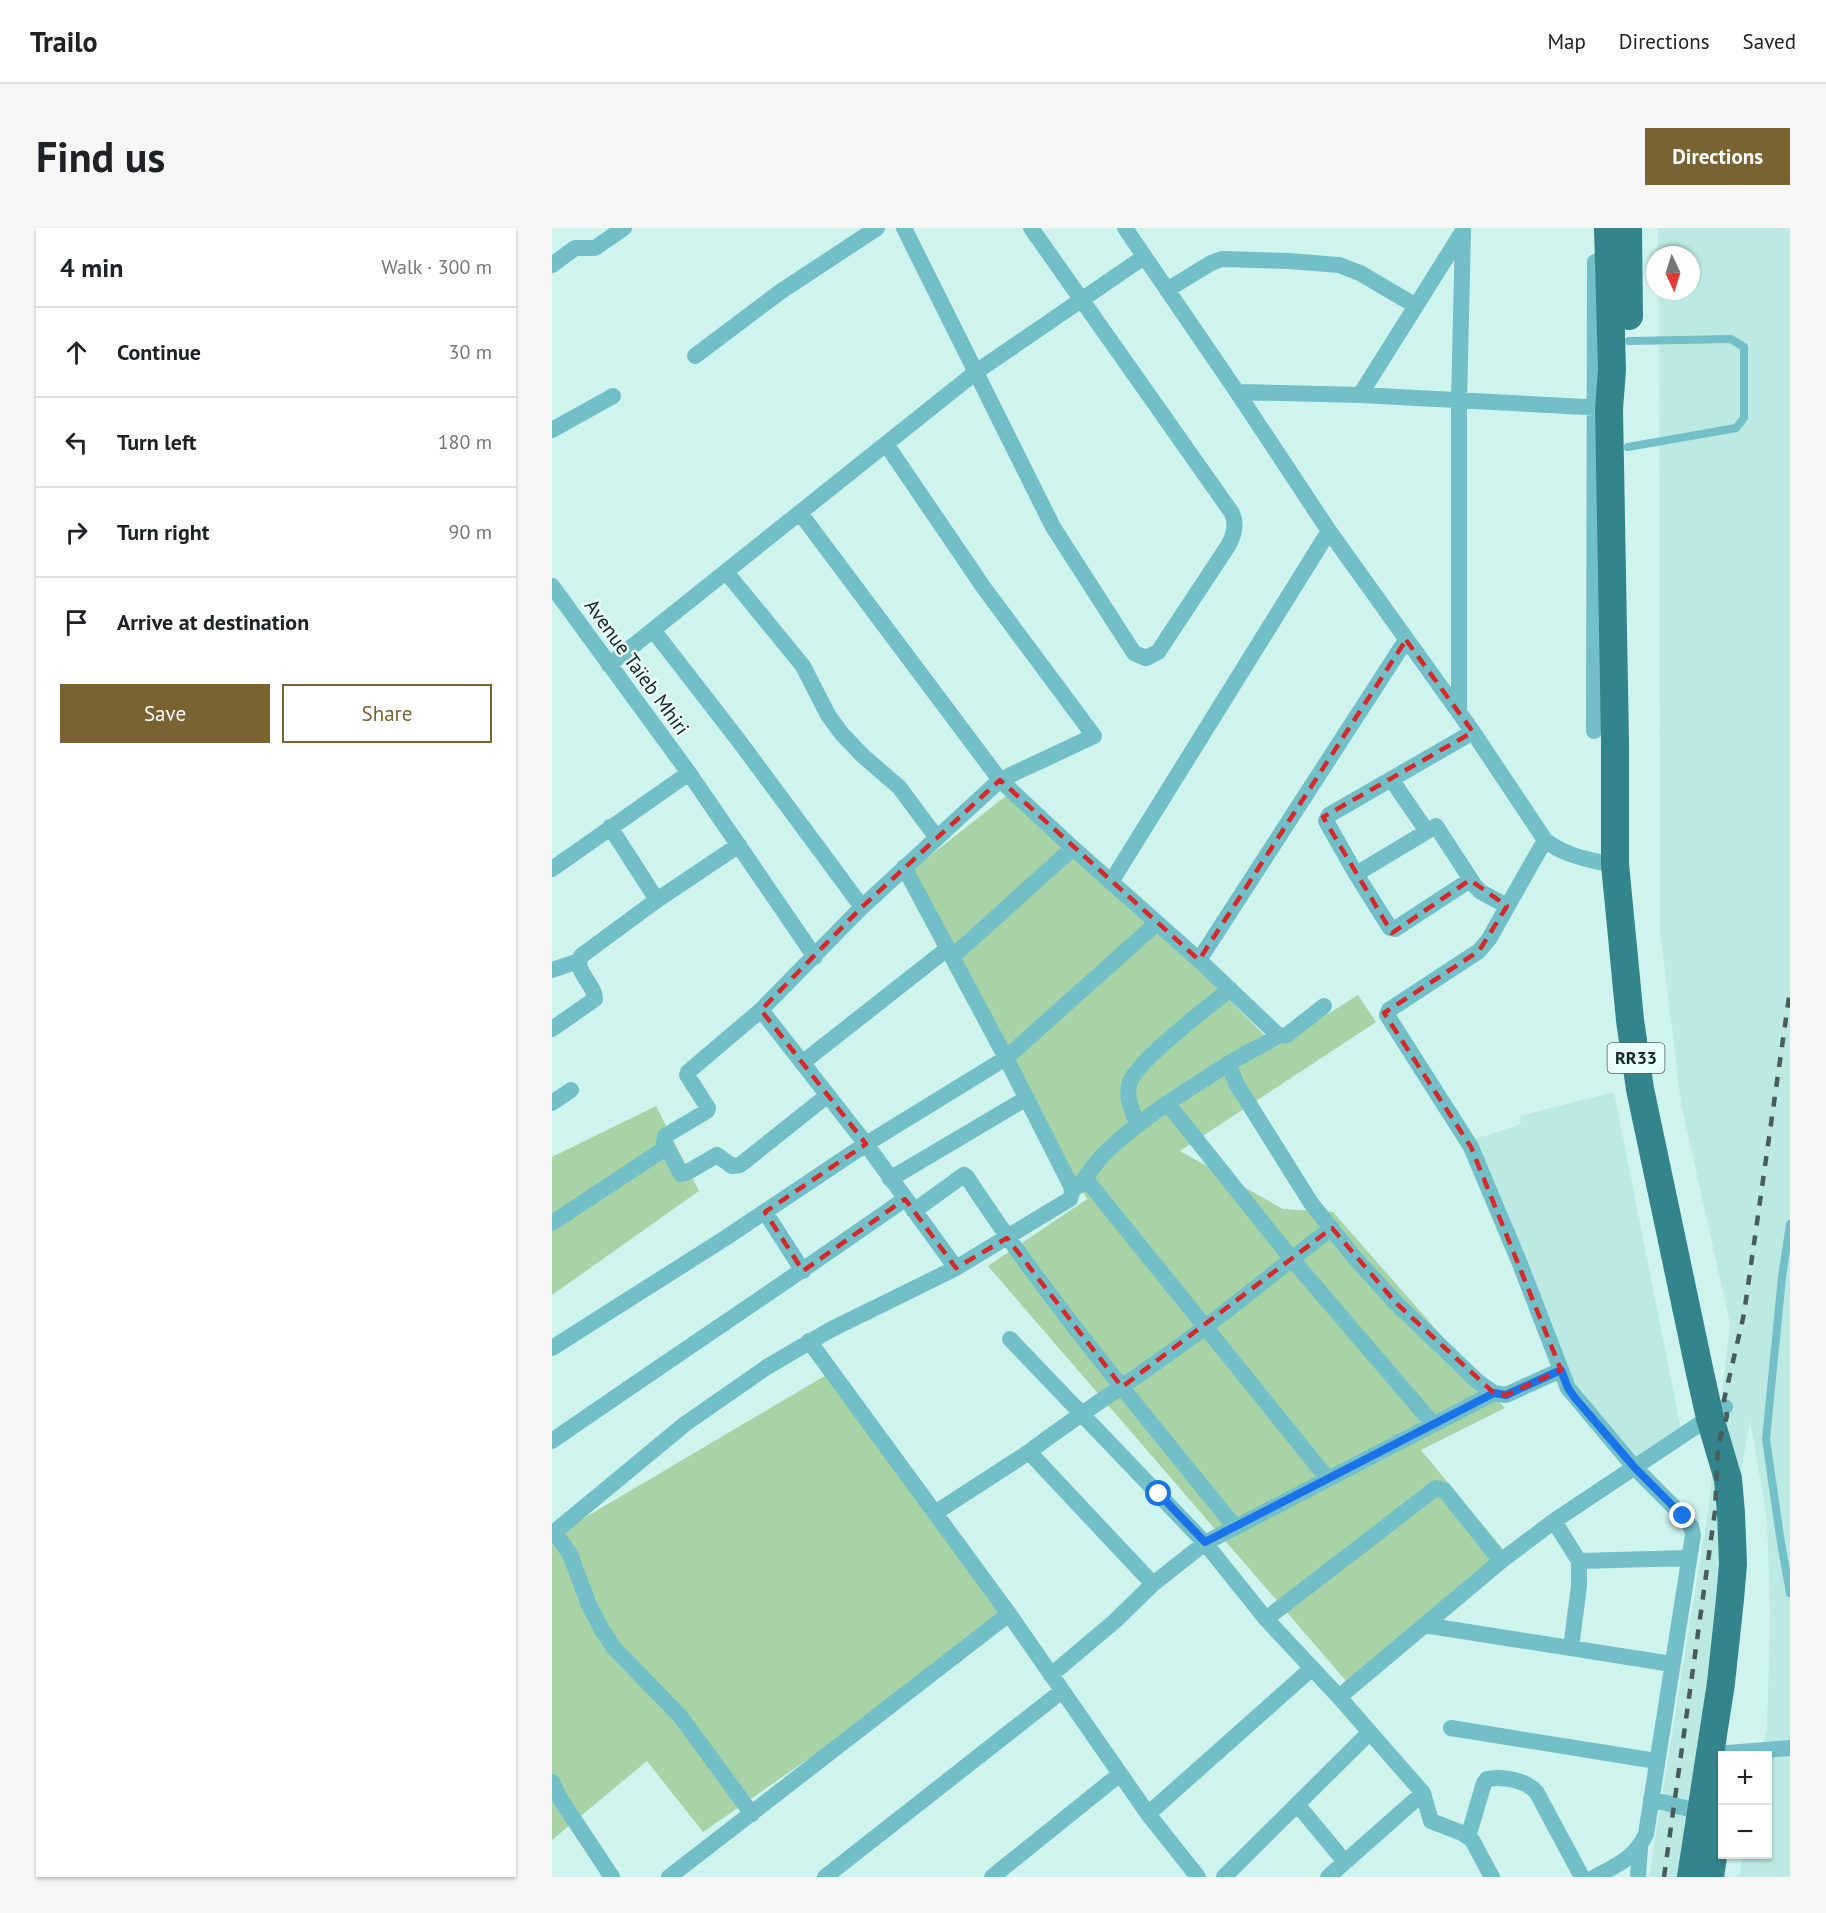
<!DOCTYPE html>
<meta charset="utf-8">
<style>
body{margin:0;font-family:"PT Sans",sans-serif;background:#f6f6f6;color:#202124}
.controls{position:absolute;right:18px;bottom:18px;display:grid;overflow:hidden;border-radius:0px;box-shadow:0 2px 4px #0004}
.controls button{width:54px;height:54px;display:grid;place-items:center;padding:0;border:0;border-bottom:2px solid #e0e0e0;background:#fff;color:#202124;font:30px sans-serif}
.compass{position:absolute;left:1094px;top:18px;width:54px;height:54px;border-radius:50%;background:#fff;box-shadow:0 2px 4px #0004;rotate:176deg}
.stop{position:absolute;width:18px;height:18px;margin:-14px;border:4px solid #1a73e8;border-radius:50%;background:#fff}
.stop.end{background:#1a73e8;border-color:#fff;box-shadow:0 2px 6px #0008}
.list{margin:0;padding:0;list-style:none}
h2{display:flex;justify-content:space-between;align-items:center;height:78px;margin:0;padding:0 24px;font-size:26px}
h2 small{font-size:20px;font-weight:400;color:#757577}
.list li{display:grid;grid-template-columns:39px 1fr auto;gap:18px;align-items:center;box-sizing:border-box;height:90px;padding:0 24px;border-top:2px solid #e0e0e0}
.list b{display:block;font-size:22px;white-space:nowrap}
.list em{font-size:20px;font-style:normal;color:#757577}
.actions{display:flex;gap:12px;padding:18px 24px}
.actions a{flex:1;padding:14px 0;border:2px solid #7a6333;border-radius:0px;text-align:center;font-size:21px;color:#7a6333}
.actions .main{background:#7a6333;color:#fff}
.icon{flex:none;width:33px;height:33px;fill:none;stroke:currentColor;stroke-width:2;stroke-linecap:round;stroke-linejoin:round}
.map{position:relative;flex:none;width:1238px;height:1649px;overflow:hidden;border-radius:0px}
header{display:flex;align-items:center;gap:36px;box-sizing:border-box;height:84px;padding:0 30px;background:#fff;border-bottom:2px solid #e0e0e0}
header strong{font-size:28px}
nav{display:flex;gap:33px;margin-inline-start:auto;font-size:21px}
.intro{display:flex;align-items:center;justify-content:space-between;box-sizing:border-box;height:144px;padding:0 36px}
h1{margin:0;font-size:42px}
.button{padding:15px 27px;border-radius:0px;background:#7a6333;color:#fff;font-size:21px;font-weight:700}
main{display:flex;gap:36px;padding:0 36px}
aside{flex:1;background:#fff;border-radius:0px;box-shadow:0 2px 4px #0004}
.map>svg:first-child{display:block}
.built{fill:#bceae3}
.green{fill:#a7d3a6}
.lines{fill:none;stroke-linecap:round;stroke-linejoin:round}
.service{stroke:#73bfc8;stroke-width:8}
.minor{stroke:#73bfc8;stroke-width:16}
.trunk{stroke:#34848c;stroke-width:28}
.rail{stroke:#485d59;stroke-width:4.5;stroke-dasharray:10 10;stroke-linecap:butt}
.route{stroke:#1a73e8;stroke-width:8}
.marked{fill:none;stroke:#d62828;stroke-width:4.5;stroke-dasharray:12 8;stroke-linejoin:round}
.labels{text-anchor:middle;stroke-width:5;stroke-linejoin:round;paint-order:stroke}
.shield{fill:#e8fefa;stroke:#566664;stroke-width:1.5}
.shield-label{font-size:18px;font-weight:bold;fill:#172523}
.street-label{font-size:20px;fill:#172523;stroke:#e8fefa}
</style>
<header>
<strong>Trailo</strong>
<nav><a>Map</a><a>Directions</a><a>Saved</a></nav>
</header>
<div class="intro"><h1>Find us</h1><a class="button">Directions</a></div>
<main>
<aside>
<h2>4 min<small>Walk · 300 m</small></h2>
<ul class="list">
<li><svg class="icon" aria-label="ahead" viewBox="0 0 24 24"><path d="M12 20V5M6 11l6-6 6 6"/></svg><div><b>Continue</b></div><em>30 m</em></li>
<li><svg class="icon" aria-label="left" viewBox="0 0 24 24"><path d="M17 20v-9H6M10 6l-5 5 5 5"/></svg><div><b>Turn left</b></div><em>180 m</em></li>
<li><svg class="icon" aria-label="right" viewBox="0 0 24 24"><path d="M7 20v-9h11M14 6l5 5-5 5"/></svg><div><b>Turn right</b></div><em>90 m</em></li>
<li><svg class="icon" aria-label="arrive" viewBox="0 0 24 24"><path d="M6 21V4h12l-3 4 3 4H6"/></svg><div><b>Arrive at destination</b></div></li>
</ul>
<div class="actions"><a class="main">Save</a><a>Share</a></div>
</aside>
<div class="map">
<svg width="1238" height="1649" viewBox="0 0 1238 1649">
<rect width="100%" height="100%" fill="#cff4ee"/>
<path class="built" d="M1106,0H1238V1649H1187L1191,1627L1216,1626V1528L1209,1527L1215,1499L1218,1389L1215,1291L1198,1192L1173,1337L1135,1649H1097L1156,1283L1178,1096L1129,875L1108,703L1107,63H1139V27H1106Z
M1062,864L1129,1201L1077,1241L1007,1162L1005,1147L911,915L969,896L967,888Z"/>
<path class="green" d="M455,567L642,736L724,819L806,767L824,794L628,923L731,981L781,984L953,1180L869,1222L959,1331L795,1454L436,1038L535,971L356,645Z
M104,878L147,963L0,1067V929Z
M281,1143L455,1393L151,1604L95,1533L0,1612V1309Z"/>
<g class="lines">
<path class="service" d="M1076,219L1184,200L1192,190V119L1179,111L1077,113
M1238,996L1230,1049L1214,1211L1229,1315L1238,1365"/>
<path class="minor" d="M352,0L501,299L582,425L594,430L606,424L676,318C682,307 685,297 680,285L479,0
M573,0L685,164L777,303L921,504L993,612C1011,627 1034,631 1056,636H1063
M0,37L23,20H43L72,0
M615,62L659,35L670,31L737,33L787,37L808,45L864,78
M143,128L228,64L325,0
M685,164L808,167L1053,180
M808,167L911,3
M0,202L61,168
M248,285L448,552L521,620L647,732L727,808L735,807L772,778
M174,344L251,438L276,487L290,506L311,528L347,559L385,610
M0,358L137,545L263,729
M101,402L187,513L310,679
M57,437L424,144L592,29
M907,485V174L911,3
M1042,503L1043,34
M839,551L874,602
M58,599L105,672
M993,612L937,711L927,723L837,782L835,787L919,919L968,1036L1016,1160L1083,1240L1131,1288L1139,1298L1141,1307L1094,1606C1083,1630 1065,1637 1043,1649
M0,641L137,545
M804,646L774,593L777,587L921,504
M918,652L843,701L838,700L804,646L884,598L923,658L929,664L955,678
M559,654L777,303
M400,729L521,620
M647,732L854,412
M0,742L27,733
M209,782L314,916L404,1040
M0,801L43,771C43,756 21,743 29,728L105,672L187,617
M727,808L695,825L676,836L685,857L759,975L802,1029L844,1075L925,1153L942,1165L954,1167L1009,1142
M250,835L395,721
M276,867L188,937L180,938L165,927L134,945L129,946L112,914L113,908L155,883L156,880L135,847L136,844L209,782L310,679L448,552L542,508L432,360L334,216
M0,875L19,862
M615,875L739,1030L881,1196
M586,897C581,885 574,872 577,857C582,834 657,779 678,761
M533,950L776,1251
M338,951L475,870
M527,958C535,947 543,935 553,925C589,890 634,863 676,836
M362,983L409,949L412,947L415,949C495,1072 591,1185 683,1299
M213,984L251,1043
M0,995L115,919
M458,1111L653,1315L714,1391L787,1469L871,1565L879,1593L910,1605L920,1612L940,1649
M257,1113L457,1386L596,1586L646,1649
M0,1120L175,1009L314,916L454,830L605,695
M0,1213C117,1132 236,1053 353,971
M477,1224C535,1180 596,1143 653,1099C696,1067 737,1032 780,1000
M383,1285L477,1224L601,1356
M1002,1293L1027,1333V1358L1019,1420
M2,1304L18,1326L37,1377L50,1402L62,1420L128,1488L200,1586
M0,1306L133,1196L215,1139L278,1102L404,1040L518,971L520,965L519,958L454,830L352,639
M1027,1333L1137,1330
M714,1391L884,1260L892,1262L949,1333
M872,1397L1120,1436
M499,1447L563,1393L601,1356L653,1315L942,1165
M787,1469L949,1333L1002,1293L1173,1179
M899,1500L1104,1533
M1158,1524L1176,1525L1238,1520
M0,1554L7,1569L60,1649
M1099,1571L1148,1584
M745,1576L793,1634
M596,1586L759,1441
M916,1609L932,1555L935,1551C951,1548 975,1552 985,1565L1030,1649
M117,1649L457,1386
M273,1649L510,1463
M440,1649L568,1546
M672,1649L817,1505
M776,1649L871,1565
M1086,1649L1088,1619"/>
<path class="trunk" d="M1056,0L1060,142L1057,181L1063,513V636L1078,792L1088,861L1148,1145L1158,1190L1176,1251L1179,1285L1181,1336L1178,1371L1169,1455L1139,1649
M1076,0L1077,88
M1158,1649L1170,1569"/>
<path class="rail" d="M1112,1649L1163,1283L1166,1217L1175,1188L1172,1172L1192,1086L1238,762"/>
</g>
<g class="lines">
<path class="route" d="M607,1266L653,1314L942,1165L954,1167L1009,1142L1016,1160L1023,1170L1083,1240L1131,1288"/>
</g>
<path class="marked" d="M854,412L921,504L771,589L840,705L918,652L955,678L927,723L832,785L919,919L1009,1142L954,1167L942,1165L844,1075L780,1000L570,1159L455,1010L404,1040L353,971L251,1043L213,984L314,916L209,782L310,679L448,552L647,732Z"/>
<g class="labels">
<rect class="shield" x="1055.5" y="815" width="57" height="30" rx="4.5"/>
<g class="shield-label">
<text x="1084" y="836">RR33</text>
</g>
<g class="street-label">
<text transform="translate(85 439) rotate(54)" y="7">Avenue Taïeb Mhiri</text>
</g>
</g>
</svg>
<div class="controls">
<button>+</button>
<button>−</button>
</div>
<svg class="compass" viewBox="-18 -18 36 36"><path d="M0-13l5 13h-10z" fill="#e53935"/><path d="M0 13l5-13h-10z" fill="#757577"/></svg>
<div class="stop" style="left:607px;top:1266px"></div>
<div class="stop end" style="left:1131px;top:1288px"></div>
</div>
</main>
